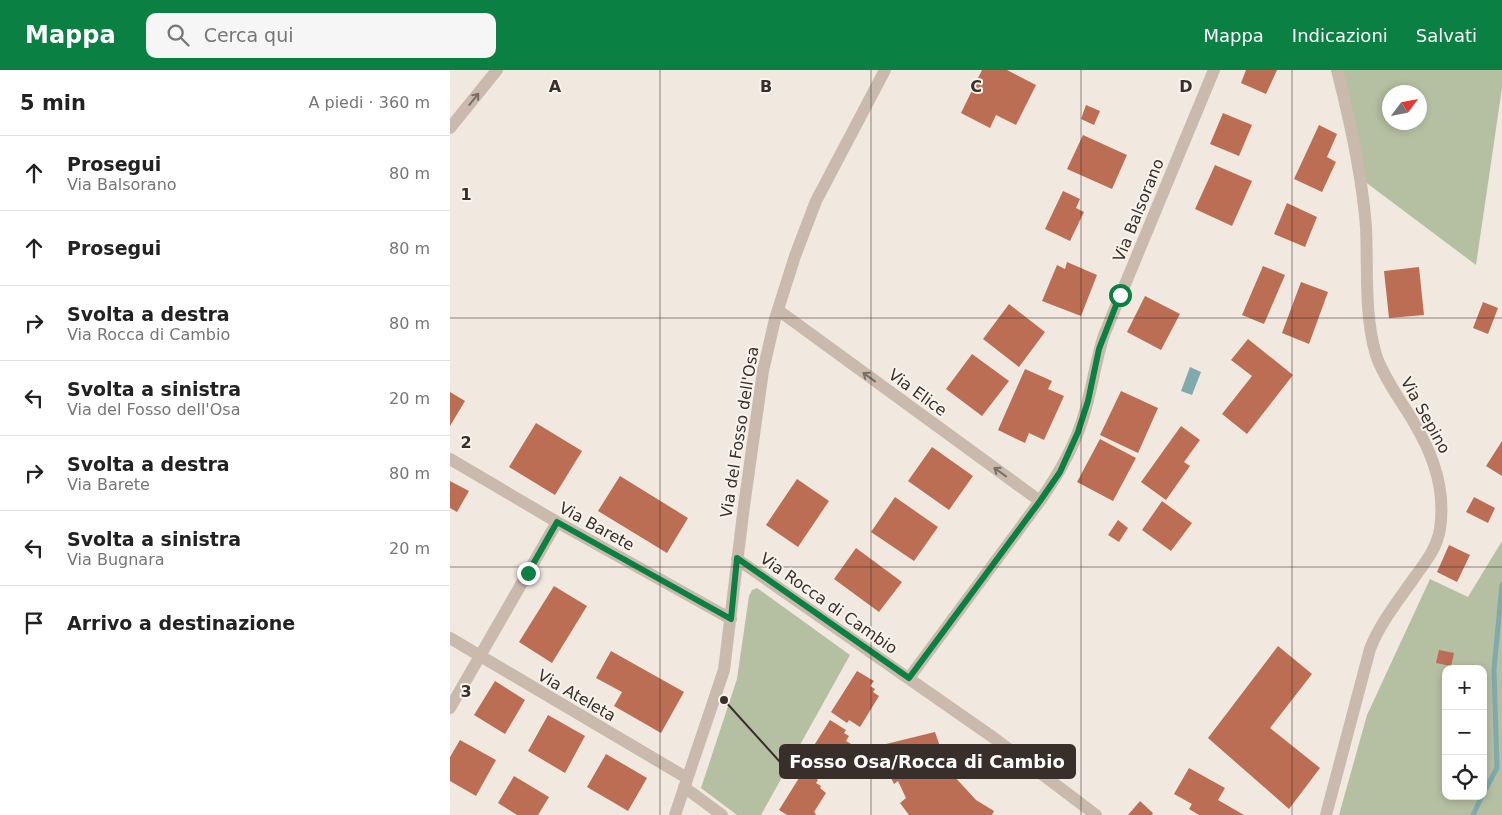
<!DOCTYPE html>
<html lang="it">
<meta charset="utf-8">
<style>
body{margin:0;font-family:"DejaVu Sans",sans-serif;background:#f6f6f6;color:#222}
.controls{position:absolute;right:15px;bottom:15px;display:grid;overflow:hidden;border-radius:10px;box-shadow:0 2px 8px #0003}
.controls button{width:45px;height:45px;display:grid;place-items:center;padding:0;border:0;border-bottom:1px solid #e0e0e0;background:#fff;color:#222;font:25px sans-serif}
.compass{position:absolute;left:932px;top:15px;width:45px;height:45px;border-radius:50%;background:#fff;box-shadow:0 2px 8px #0003;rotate:58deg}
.stop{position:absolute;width:15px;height:15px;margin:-11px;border:4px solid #0b8043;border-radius:50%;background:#fff}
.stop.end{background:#0b8043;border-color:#fff;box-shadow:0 1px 5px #0008}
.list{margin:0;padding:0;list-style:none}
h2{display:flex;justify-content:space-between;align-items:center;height:65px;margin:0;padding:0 20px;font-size:21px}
h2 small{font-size:16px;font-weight:400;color:#767676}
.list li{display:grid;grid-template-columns:32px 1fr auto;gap:15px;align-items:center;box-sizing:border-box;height:75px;padding:0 20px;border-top:1px solid #e0e0e0}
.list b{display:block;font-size:19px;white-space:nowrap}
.list p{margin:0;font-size:16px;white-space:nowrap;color:#767676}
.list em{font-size:16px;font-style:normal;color:#767676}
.icon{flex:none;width:28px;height:28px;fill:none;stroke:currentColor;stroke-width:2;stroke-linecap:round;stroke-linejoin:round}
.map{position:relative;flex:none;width:1052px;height:745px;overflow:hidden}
header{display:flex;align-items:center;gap:30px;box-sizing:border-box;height:70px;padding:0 25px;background:#0b8043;color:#fff}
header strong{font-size:24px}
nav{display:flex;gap:28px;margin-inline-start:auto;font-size:18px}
.search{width:350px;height:45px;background:#f6f6f6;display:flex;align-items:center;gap:12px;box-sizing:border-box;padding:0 18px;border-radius:10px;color:#767676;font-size:19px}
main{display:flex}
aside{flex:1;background:#fff}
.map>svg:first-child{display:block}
.green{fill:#b5bfa1;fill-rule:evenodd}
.water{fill:#81aaac}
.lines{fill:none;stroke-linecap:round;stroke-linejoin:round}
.stream{stroke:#81aaac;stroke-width:5}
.building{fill:#bc6e54}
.minor{stroke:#c9baad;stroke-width:12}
.oneway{stroke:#796e66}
.route{stroke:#0b8043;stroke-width:6}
.grid{fill:none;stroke:#382f2b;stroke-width:1;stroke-opacity:0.55}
.labels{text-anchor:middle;stroke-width:4;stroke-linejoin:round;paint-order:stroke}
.street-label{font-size:16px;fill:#382f2b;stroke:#f9f3ec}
.grid-label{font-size:16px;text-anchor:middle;font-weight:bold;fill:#382f2b;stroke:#f9f3ec;stroke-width:4;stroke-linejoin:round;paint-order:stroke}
.leader{fill:none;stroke:#382f2b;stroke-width:2}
.callout-dot{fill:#382f2b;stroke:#f9f3ec;stroke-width:2}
.callout{fill:#382f2b;stroke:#382f2b;stroke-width:2}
.callout-label{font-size:18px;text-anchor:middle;font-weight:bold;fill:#fff}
</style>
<header>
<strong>Mappa</strong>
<div class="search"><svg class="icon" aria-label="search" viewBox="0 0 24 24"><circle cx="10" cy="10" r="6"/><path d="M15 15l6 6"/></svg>Cerca qui</div>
<nav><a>Mappa</a><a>Indicazioni</a><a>Salvati</a></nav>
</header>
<main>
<aside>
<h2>5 min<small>A piedi · 360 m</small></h2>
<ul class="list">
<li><svg class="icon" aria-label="ahead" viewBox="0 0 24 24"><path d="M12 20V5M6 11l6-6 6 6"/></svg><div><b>Prosegui</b><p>Via Balsorano</p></div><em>80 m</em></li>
<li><svg class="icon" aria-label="ahead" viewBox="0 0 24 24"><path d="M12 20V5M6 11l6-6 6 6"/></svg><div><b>Prosegui</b></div><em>80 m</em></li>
<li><svg class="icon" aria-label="right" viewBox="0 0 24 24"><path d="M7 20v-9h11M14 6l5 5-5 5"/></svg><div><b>Svolta a destra</b><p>Via Rocca di Cambio</p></div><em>80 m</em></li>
<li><svg class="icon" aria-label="left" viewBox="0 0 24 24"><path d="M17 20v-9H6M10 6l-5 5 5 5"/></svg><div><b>Svolta a sinistra</b><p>Via del Fosso dell'Osa</p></div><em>20 m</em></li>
<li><svg class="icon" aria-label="right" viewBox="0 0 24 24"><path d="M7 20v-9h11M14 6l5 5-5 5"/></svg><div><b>Svolta a destra</b><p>Via Barete</p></div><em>80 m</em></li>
<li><svg class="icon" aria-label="left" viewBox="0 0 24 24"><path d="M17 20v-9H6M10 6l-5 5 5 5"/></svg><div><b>Svolta a sinistra</b><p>Via Bugnara</p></div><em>20 m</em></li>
<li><svg class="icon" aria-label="arrive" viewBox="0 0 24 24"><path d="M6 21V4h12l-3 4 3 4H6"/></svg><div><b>Arrivo a destinazione</b></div></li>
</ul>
</aside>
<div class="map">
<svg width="1052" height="745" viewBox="0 0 1052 745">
<rect width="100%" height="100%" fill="#f1e9e0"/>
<path class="green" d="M884,0H1052V18L1026,195L910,108ZM939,22H969V52H939Z
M1052,471V745H889L917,645L980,509L1018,527ZM996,599H1033V726H996Z
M307,518L400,585L311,745H287L251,718L287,609L299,526L302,520Z"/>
<path class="water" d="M740,297L751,302L742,325L731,321Z"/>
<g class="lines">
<path class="stream" d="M1033,724L1047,698L1044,599L1052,515
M1023,745L1032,726"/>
</g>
<path class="building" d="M532,0H557L586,15L566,55L546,45L540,58L511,43Z
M796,0H827L816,24L791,13Z
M636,35L650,41L644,55L631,49Z
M773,43L802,55L789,86L760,74Z
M869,55L887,64L877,87L886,92L872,122L844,109Z
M633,65L677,85L662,119L617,99Z
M765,95L802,111L782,156L745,139Z
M613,121L630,129L626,138L634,142L620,171L595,159Z
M837,133L867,147L855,177L824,164Z
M617,192L647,205L631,246L592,231L607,195L615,199Z
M813,196L835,205L814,254L792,245Z
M969,197L974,245L939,248L934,201Z
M851,212L878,222L859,274L832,263Z
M695,226L730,244L711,280L677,262Z
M1033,232L1048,238L1038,264L1023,258Z
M559,234L595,262L569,297L533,269Z
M798,269L843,305L797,364L772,344L802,306L781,290Z
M522,284L559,311L532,346L496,319Z
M575,299L602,311L598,319L614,326L594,370L579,363L575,373L548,360Z
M671,321L708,338L688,383L650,365Z
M0,322L15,331L0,356Z
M86,353L132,381L105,425L59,397Z
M731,356L750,370L734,392L740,396L716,430L691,412Z
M650,369L686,388L663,431L627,412Z
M1052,371V406L1036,396Z
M482,377L523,406L499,440L458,411Z
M170,406L238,448L217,483L148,441Z
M347,409L379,431L348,477L316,455Z
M0,411L19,421L7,442L0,438Z
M445,427L488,457L464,491L421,462Z
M1024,427L1045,438L1038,453L1016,442Z
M712,431L742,453L721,481L692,460Z
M668,450L678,458L669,472L658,465Z
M999,475L1020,485L1007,512L987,502Z
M406,478L452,512L429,542L384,509Z
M104,516L137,536L102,593L69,572Z
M828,576L862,604L820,658L870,698L839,739L758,668Z
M989,580L1004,583L1001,596L986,593Z
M161,581L234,622L211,663L164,636L172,622L146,608Z
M407,601L424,611L420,616L425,619L423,622L429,626L410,657L399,650L397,653L381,642Z
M45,611L75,630L55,664L24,645Z
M98,645L135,666L115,703L78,681Z
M380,650L396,660L394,663L399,666L396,671L403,675L385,704L381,701L379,705L372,701L370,704L353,693Z
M485,662L495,691L503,705L526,730L544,741L542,745H459L450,733L456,728L448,711L444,714L438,702L432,686L439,683L436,674Z
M10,670L46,690L26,726L0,711V687Z
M156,684L197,708L178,741L137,717Z
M739,698L775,718L768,730L794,745H749L739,739L742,734L724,724Z
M354,700L368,710L366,713L371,716L370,718L376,723L364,742L366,744L365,745H337L329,740Z
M64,706L99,727L88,745H67L48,733Z
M690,731L703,743L702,745H678Z"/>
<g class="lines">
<path class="minor" d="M0,58L47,0
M328,240L590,431
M0,389L107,452L281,549
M287,489L544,668L646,745
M0,568L237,708
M459,608L590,431C608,405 624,378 633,348C642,321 645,292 654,265L764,0
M0,638L107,452
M234,717L272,745
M225,745L274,600L294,436L313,301L325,249L345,186L366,131L435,0
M876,745L920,579C930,553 948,531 964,508C975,493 987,478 990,459C997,412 978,373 953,335C943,319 932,303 926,285C914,244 918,199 916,157C912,104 900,51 887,0"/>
</g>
<defs><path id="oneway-shaft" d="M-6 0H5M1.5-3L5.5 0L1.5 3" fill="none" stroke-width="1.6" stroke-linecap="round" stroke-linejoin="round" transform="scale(1.25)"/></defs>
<g class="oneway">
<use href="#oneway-shaft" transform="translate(24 29) rotate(-51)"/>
<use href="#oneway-shaft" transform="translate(419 307) rotate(-144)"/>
<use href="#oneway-shaft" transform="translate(550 402) rotate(-144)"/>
</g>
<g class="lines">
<path class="route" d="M78,503L107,452L281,549L287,488L459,608L590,431L610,402L628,362L638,331L649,279L670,225"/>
</g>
<path class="grid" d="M210,0V745M421,0V745M631,0V745M842,0V745M0,248H1052M0,497H1052"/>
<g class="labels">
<g class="street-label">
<text transform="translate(688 140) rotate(-68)" y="6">Via Balsorano</text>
<text transform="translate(468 322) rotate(36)" y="6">Via Elice</text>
<text transform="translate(976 345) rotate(61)" y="6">Via Sepino</text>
<text transform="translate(289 362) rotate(-81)" y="6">Via del Fosso dell'Osa</text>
<text transform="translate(147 456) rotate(29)" y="6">Via Barete</text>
<text transform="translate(379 533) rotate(35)" y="6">Via Rocca di Cambio</text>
<text transform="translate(127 625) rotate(30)" y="6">Via Ateleta</text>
</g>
</g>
<g class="grid-label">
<text x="105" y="22">A</text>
<text x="316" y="22">B</text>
<text x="526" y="22">C</text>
<text x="736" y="22">D</text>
<text x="16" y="130">1</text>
<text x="16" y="378">2</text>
<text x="16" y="627">3</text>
</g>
<path class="leader" d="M274 630L330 692"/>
<circle class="callout-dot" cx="274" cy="630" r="5"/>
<rect class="callout" x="330" y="675" width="295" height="33" rx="5"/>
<g class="callout-label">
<text x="477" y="698">Fosso Osa/Rocca di Cambio</text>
</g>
</svg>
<div class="controls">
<button>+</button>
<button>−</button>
<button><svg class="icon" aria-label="locate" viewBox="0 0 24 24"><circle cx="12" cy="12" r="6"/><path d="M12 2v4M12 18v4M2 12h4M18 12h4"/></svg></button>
</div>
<svg class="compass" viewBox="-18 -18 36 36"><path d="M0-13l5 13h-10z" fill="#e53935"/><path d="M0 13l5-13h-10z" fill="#767676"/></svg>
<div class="stop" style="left:670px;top:225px"></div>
<div class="stop end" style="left:78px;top:503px"></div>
</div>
</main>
